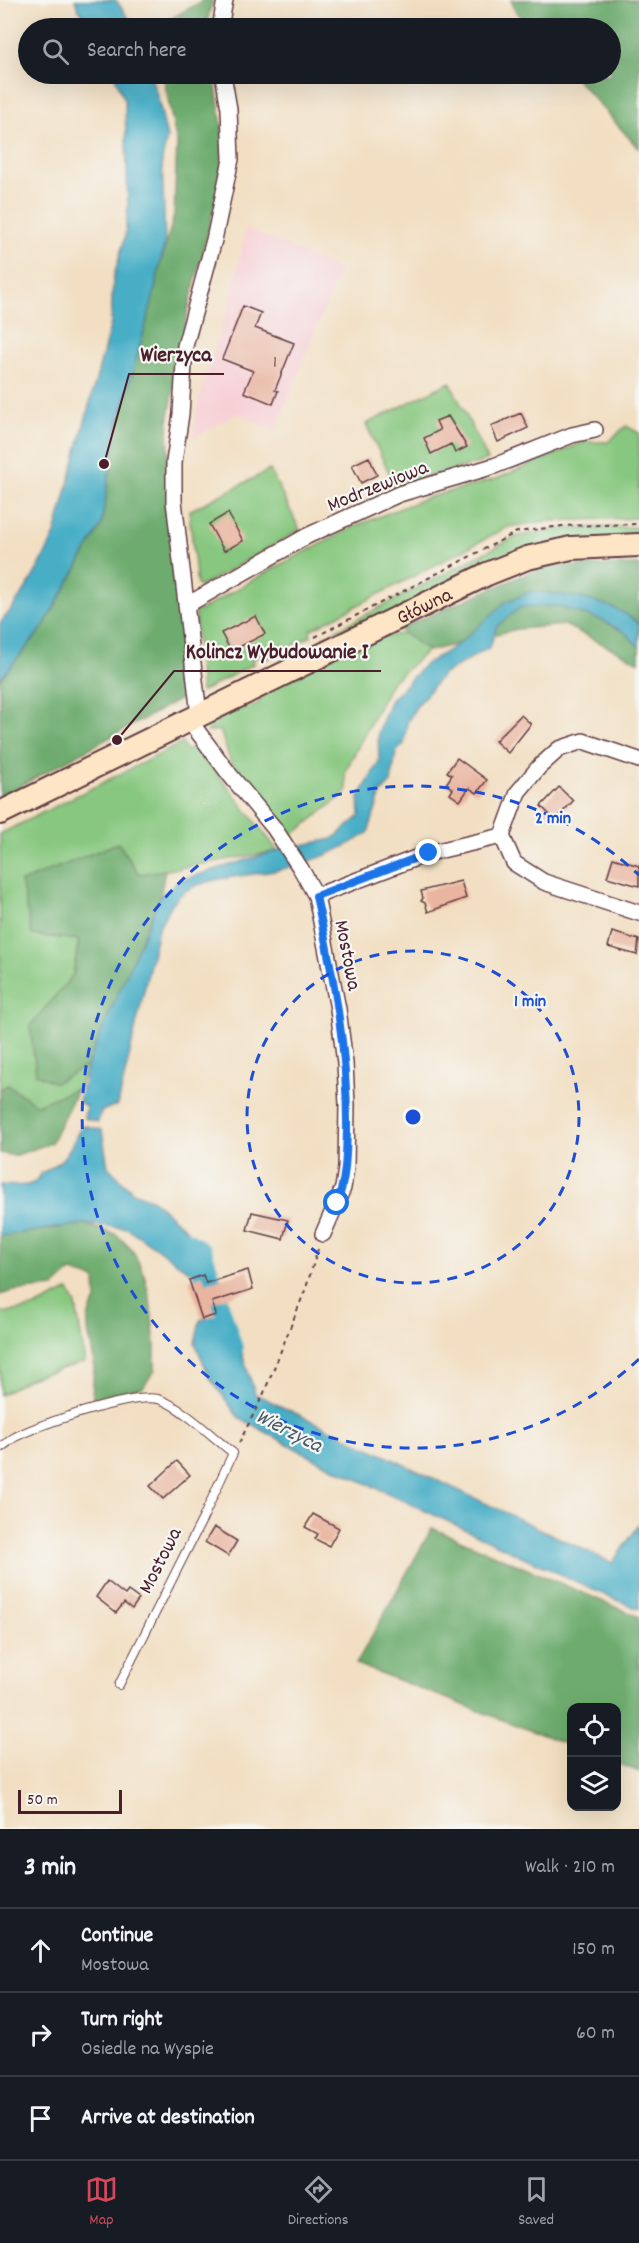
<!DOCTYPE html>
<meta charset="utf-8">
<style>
body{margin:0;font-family:Dekko,sans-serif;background:#242831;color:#f1f3f6}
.controls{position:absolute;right:18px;bottom:18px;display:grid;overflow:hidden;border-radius:12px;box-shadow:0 6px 24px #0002}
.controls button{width:54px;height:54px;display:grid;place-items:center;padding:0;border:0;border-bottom:2px solid #363941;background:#171b24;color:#f1f3f6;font:30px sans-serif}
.scale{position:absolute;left:18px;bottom:15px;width:104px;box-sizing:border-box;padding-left:6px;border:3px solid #4a1f2b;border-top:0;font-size:16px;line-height:21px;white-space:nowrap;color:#4a1f2b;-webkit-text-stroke:4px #f6f6f2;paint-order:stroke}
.stop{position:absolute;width:18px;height:18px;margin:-14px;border:4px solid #1a73e8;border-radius:50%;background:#fff}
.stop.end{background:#1a73e8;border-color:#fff;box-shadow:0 2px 6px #0008}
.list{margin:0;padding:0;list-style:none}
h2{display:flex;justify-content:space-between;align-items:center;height:78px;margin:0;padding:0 24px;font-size:26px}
h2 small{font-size:20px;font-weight:400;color:#9ea1a6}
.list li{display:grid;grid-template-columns:39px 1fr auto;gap:18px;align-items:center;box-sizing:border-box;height:84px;padding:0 24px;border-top:2px solid #363941}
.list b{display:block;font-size:22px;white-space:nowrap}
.list p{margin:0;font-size:20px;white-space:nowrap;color:#9ea1a6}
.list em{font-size:20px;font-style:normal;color:#9ea1a6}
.icon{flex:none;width:33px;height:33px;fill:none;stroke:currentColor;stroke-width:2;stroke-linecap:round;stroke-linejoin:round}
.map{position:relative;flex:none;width:639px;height:1829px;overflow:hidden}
.search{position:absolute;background:#171b24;box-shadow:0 6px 24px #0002;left:18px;right:18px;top:18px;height:66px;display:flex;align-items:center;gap:15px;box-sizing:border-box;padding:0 21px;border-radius:33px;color:#9ea1a6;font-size:22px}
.sheet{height:330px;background:#171b24}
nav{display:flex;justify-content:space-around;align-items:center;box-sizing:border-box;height:84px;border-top:2px solid #363941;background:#171b24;font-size:16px;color:#9ea1a6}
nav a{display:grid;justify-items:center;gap:3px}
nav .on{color:#d1495b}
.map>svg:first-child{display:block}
.built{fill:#f7cfd5}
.green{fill:#87c77f;stroke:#687355;stroke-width:1.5}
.forest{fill:#6dac6e;stroke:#5c664c;stroke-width:1.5}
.water{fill:#46aec6;stroke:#486678;stroke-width:1.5}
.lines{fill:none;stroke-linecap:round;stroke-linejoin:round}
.river{stroke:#46aec6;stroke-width:26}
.building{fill:#e9b5a1}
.lane-casing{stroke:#633c42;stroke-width:10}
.street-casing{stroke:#633c42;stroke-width:18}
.secondary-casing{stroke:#633c42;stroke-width:26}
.path{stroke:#633c42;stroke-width:2;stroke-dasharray:4.5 4.5;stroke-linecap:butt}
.lane{stroke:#fff;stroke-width:8}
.street{stroke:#fff;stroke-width:15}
.secondary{stroke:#fde5c5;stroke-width:22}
.route{stroke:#1a73e8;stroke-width:8}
.ring{fill:none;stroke:#1d4ed8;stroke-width:3;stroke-dasharray:10 8}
.labels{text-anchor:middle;stroke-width:4.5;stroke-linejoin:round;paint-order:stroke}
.number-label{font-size:18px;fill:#724448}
.street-label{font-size:21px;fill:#4a1f2b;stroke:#f6f6f2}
.water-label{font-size:22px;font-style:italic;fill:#485869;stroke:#f6f6f2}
.centre{fill:#1d4ed8;stroke:#f6f6f2;stroke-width:3}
.ring-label{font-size:18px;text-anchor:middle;font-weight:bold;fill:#1d4ed8;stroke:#f6f6f2;stroke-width:4.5;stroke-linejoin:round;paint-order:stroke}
.leader{fill:none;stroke:#4a1f2b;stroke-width:2}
.callout-dot{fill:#4a1f2b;stroke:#f6f6f2;stroke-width:2}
.callout-label{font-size:22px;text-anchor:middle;font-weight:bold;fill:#4a1f2b;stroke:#f6f6f2;stroke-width:4.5;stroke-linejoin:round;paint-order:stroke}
</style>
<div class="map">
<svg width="639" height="1829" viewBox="0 0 639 1829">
<rect width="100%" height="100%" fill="#f6f6f2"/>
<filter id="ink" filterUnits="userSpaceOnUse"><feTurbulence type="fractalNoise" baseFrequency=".0167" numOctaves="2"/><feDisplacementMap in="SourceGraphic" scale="12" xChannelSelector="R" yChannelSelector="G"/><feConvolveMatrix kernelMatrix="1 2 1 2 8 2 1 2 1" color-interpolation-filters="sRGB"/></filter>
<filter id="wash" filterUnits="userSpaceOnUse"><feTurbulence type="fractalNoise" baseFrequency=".008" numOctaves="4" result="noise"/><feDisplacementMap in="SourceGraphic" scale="24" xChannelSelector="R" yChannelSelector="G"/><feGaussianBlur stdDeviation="1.35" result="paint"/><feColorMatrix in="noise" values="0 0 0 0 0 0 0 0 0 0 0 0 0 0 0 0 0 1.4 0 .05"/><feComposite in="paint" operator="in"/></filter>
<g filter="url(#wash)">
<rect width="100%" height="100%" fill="#f2dfc3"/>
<path class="built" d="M246,228L340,270L275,430L237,413L193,438L200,394L233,293Z"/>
<path class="green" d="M450,382L488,460L396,487L366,424Z
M626,426L639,433V518L547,521L508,527L310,630L311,636L264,660L262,656L282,645L252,660L253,664L201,692L195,611H199L272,569L358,525L426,498L496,479L584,442H608Z
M270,470L300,530L200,587L197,585L189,511Z
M639,527V539L574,540L348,634L343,632L331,643L323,637L515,537C556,526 598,527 639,527Z
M406,633L427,651L391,683L345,772L347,792L290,837L261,805L231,763L220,730L207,732C216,714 239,709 258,704L266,690L367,639Z
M182,743L186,751L196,746L278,851L139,875L79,939L73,975L30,1026L88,1063L78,1088L37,1105L8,1085L0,1090V834Z
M69,1290L76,1305L85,1362L32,1377L0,1395V1313L33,1308Z"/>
<path class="forest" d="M204,0H213L205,28H154Z
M511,0H639V149L572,74H610V28H532L516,11Z
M163,74H214L225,146L217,196L188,310L168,421L169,475L186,596L184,697L0,797V679L41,630L101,526L115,441L159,268L174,216L177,144Z
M639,565V662L565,625L517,629L429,651L398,629L544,566Z
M118,843L139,874L165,870L160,897L88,1065L55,1083L36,1074L30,1026L73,975L79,940L32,935L21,882Z
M7,1085L37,1105L78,1088L51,1143L14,1156L0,1153V1090Z
M84,1224L117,1235L133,1251L144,1274L150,1299L155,1345V1370L143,1387L93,1398C91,1386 94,1377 94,1365C93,1341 79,1323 96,1301L95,1279L71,1272L54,1287L12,1291L0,1295V1236Z
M432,1528L639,1617V1772L617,1763L616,1708H572L571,1746L356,1664Z"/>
<path class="water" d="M75,0H116L135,28H95L78,9Z
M114,74H150L158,98L167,138L162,159L165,242L152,302L116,433L101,526L41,630L0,679V623C23,597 41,565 55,534L111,323L113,279L125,237L128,206L125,102Z
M532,591C565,595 614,600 639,624V647L626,633L604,621L558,606L521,607L497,626L490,647L442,675L416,707L407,723L404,744L396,752L391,783L381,793L368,833C341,851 307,864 274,871C251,875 202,878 184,892C171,902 165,915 158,929L118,1105L101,1111L98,1122L84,1118L86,1106L79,1102L88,1063L160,897L178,881L282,849L333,839L360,816L359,798L379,761L378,733L390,701L424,665L460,643L506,602Z
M82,1125L102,1130L108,1167L133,1192L153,1200L208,1249L214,1265L189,1271L127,1228L84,1224L0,1236V1185C14,1185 37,1190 41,1173C67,1161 69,1150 82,1125Z
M216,1316L231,1318L255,1394L612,1563L639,1525V1609L609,1597L317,1460L238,1417L210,1378L195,1343L200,1320Z"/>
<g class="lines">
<path class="river" d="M183,1243L200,1254L230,1349"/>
</g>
<g id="blocks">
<path class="building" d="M243,306L261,313L255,328L294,343L275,390L278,391L273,404L244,392L253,371L222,359Z
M521,413L528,428L498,442L491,426Z
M448,416L467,447L455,453L451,444L431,454L424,438L440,430L436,421Z
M369,457L377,475L361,483L352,465Z
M228,513L243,541L224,551L209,524Z
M256,616L265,634L231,651L221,633Z
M521,715L531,724L508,753L495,741Z
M457,758L487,780L477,793L469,788L460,801L450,794L453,789L446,784L452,775L447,772Z
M559,787L573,801L555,820L541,806Z
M613,858L639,866V886L607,877Z
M461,881L466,898L428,912L425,903L421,901L423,898L421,891Z
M612,932L639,940L637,955L608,947Z
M252,1212L288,1220L283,1239L247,1230Z
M248,1270L253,1289L212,1302L216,1315L202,1319L189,1280L203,1275L206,1283Z
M177,1461L190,1475L163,1499L150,1486Z
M313,1514L339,1528L329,1546L315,1539L318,1534L305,1527Z
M214,1527L237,1541L228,1556L205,1542Z
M107,1581L125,1595L128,1591L139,1599L132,1609L124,1603L116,1613L96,1597Z"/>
</g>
</g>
<g filter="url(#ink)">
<use href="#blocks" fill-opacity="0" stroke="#633c42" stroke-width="1.5"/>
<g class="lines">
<g class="lane-casing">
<path id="lane" d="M0,1448C5,1445 10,1440 15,1437C41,1424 131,1393 158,1399C180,1405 214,1438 233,1453L203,1518L119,1685"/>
</g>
<g class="street-casing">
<path id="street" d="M220,28L225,0
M187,605L307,536L399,494L494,466L572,435L595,430
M199,715L174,501V462L181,414L185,346L214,240L231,159L229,109L223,74
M189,720L230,775L274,828L301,869L316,896L338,1009L345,1063L347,1105L346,1168L343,1188L323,1234
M639,760L583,741L559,749L539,767L518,792L502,836L514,863L544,882L639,913
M316,896L429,853L502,836"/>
</g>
<g class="secondary-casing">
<g id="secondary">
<path id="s1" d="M0,813L487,574L527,558L571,548L639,545"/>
</g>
</g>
<path class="path" d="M315,637L517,532L562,526L639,524
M239,1443L264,1393L306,1288L318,1249"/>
<use href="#lane" class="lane"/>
<use href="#street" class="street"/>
<use href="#secondary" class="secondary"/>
</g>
</g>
<g class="lines" filter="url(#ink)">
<path class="route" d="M337,1203C346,1179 346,1156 347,1131C348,1051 333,974 316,896L429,853"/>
</g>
<g class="ring">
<circle cx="413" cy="1117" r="166"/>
<path d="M639 1359A331 331 0 1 1 639 875"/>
</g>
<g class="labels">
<g class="number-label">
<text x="275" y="367">1</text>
</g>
<g class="street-label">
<text transform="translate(377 485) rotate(-22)" y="7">Modrzewiowa</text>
<text dy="7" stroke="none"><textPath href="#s1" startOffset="472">Główna</textPath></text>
<text transform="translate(349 955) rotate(79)" y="7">Mostowa</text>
<text transform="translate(159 1560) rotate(-63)" y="7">Mostowa</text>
</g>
<g class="water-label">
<text transform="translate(290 1429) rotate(27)" y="8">Wierzyca</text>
</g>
</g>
<circle cx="413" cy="1117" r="9" class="centre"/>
<g class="ring-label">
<text x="553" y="823">2 min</text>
<text x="530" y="1006">1 min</text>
</g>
<path class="leader" d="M104 464L129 374H224M117 740L174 671H381"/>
<g class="callout-dot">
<circle cx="104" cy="464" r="6"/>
<circle cx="117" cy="740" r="6"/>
</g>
<g class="callout-label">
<text x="176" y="361">Wierzyca</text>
<text x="277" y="658">Kolincz Wybudowanie I</text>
</g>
</svg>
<div class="controls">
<button><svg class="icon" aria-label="locate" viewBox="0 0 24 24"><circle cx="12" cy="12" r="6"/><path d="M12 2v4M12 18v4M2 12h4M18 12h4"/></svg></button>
<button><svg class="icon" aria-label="layers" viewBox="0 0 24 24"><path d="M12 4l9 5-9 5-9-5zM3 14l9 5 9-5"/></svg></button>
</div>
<div class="scale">50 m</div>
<div class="stop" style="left:337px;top:1203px"></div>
<div class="stop end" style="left:429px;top:853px"></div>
<div class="search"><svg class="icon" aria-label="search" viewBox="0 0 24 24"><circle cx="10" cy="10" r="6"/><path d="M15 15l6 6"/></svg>Search here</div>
</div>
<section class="sheet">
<h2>3 min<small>Walk · 210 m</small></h2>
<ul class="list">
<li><svg class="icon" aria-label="ahead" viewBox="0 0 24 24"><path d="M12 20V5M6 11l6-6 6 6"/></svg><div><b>Continue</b><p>Mostowa</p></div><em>150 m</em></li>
<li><svg class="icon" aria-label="right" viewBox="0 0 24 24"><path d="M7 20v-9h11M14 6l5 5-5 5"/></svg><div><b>Turn right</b><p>Osiedle na Wyspie</p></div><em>60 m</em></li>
<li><svg class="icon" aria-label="arrive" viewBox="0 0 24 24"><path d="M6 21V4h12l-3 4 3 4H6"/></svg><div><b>Arrive at destination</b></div></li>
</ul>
</section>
<nav>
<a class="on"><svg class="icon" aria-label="map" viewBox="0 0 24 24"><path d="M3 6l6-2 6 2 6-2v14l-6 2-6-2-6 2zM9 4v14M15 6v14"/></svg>Map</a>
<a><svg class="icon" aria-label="directions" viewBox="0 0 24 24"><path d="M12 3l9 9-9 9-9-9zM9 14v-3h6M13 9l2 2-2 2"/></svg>Directions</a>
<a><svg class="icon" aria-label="saved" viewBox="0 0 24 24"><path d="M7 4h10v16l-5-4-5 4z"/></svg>Saved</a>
</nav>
